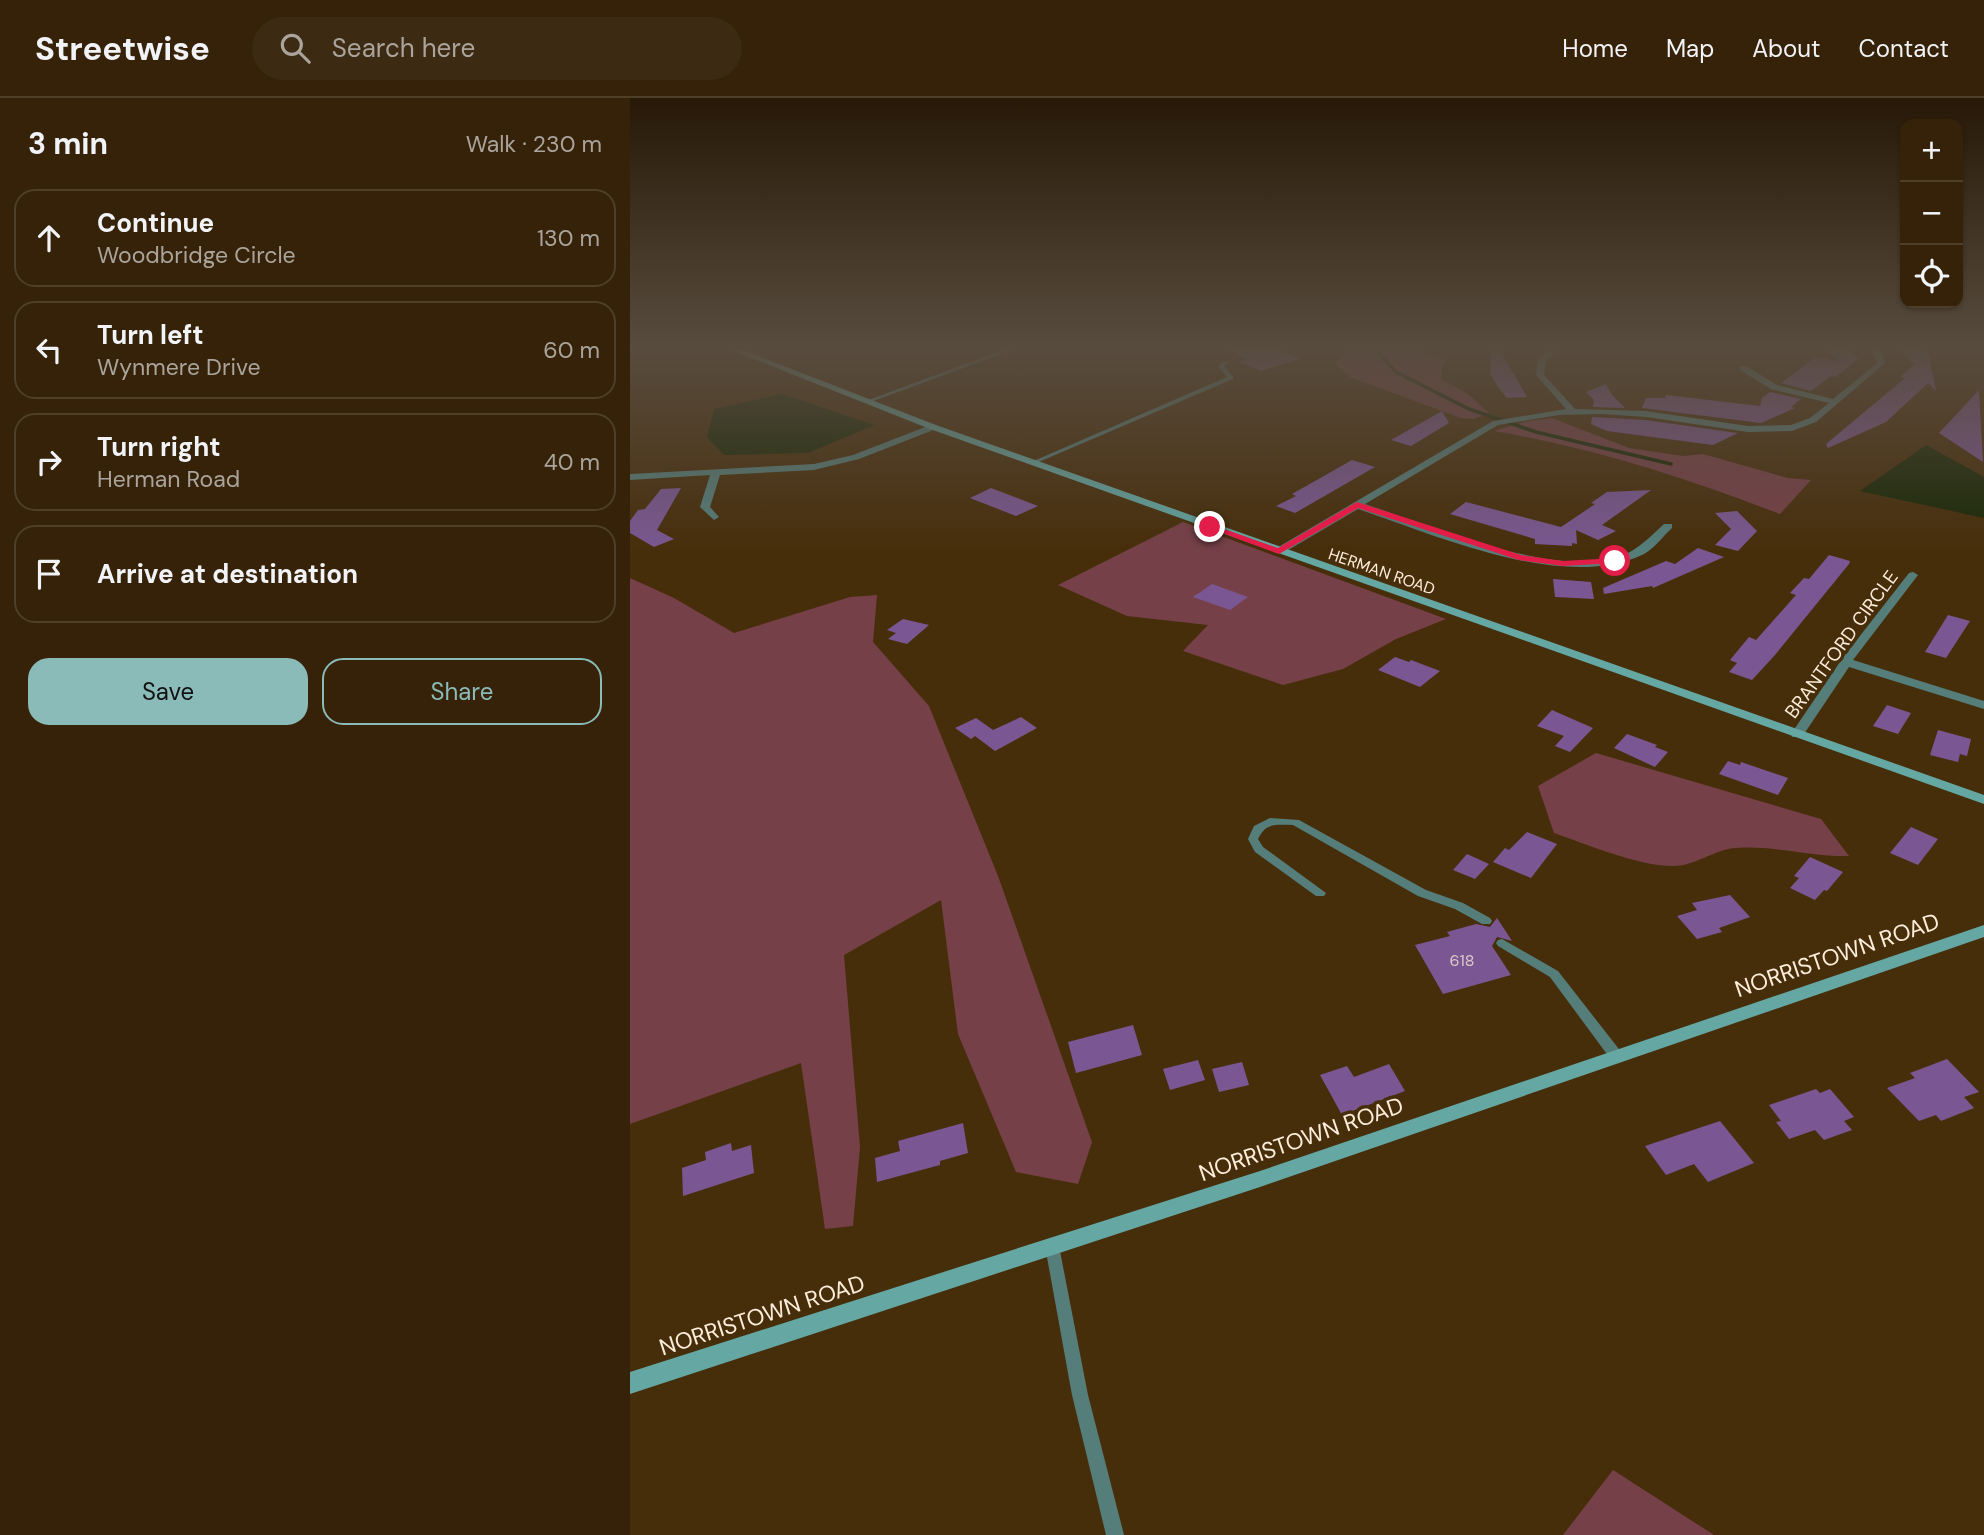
<!DOCTYPE html>
<meta charset="utf-8">
<style>
body{margin:0;font-family:"DM Sans",sans-serif;background:#3d2a12;color:#f1f3f6}
.controls{position:absolute;right:21px;top:21px;display:grid;overflow:hidden;border-radius:14px;box-shadow:0 2px 5px #0004}
.controls button{width:63px;height:63px;display:grid;place-items:center;padding:0;border:0;border-bottom:2px solid #4f3f29;background:#352208;color:#f1f3f6;font:35px sans-serif}
.stop{position:absolute;width:21px;height:21px;margin:-16px;border:5px solid #e11d48;border-radius:50%;background:#fff}
.stop.end{background:#e11d48;border-color:#fff;box-shadow:0 2px 7px #0008}
.list{margin:0;padding:0;list-style:none}
h2{display:flex;justify-content:space-between;align-items:center;height:91px;margin:0;padding:0 28px;font-size:30px}
h2 small{font-size:23px;font-weight:400;color:#aaa49c}
.list li{display:grid;grid-template-columns:46px 1fr auto;gap:21px;align-items:center;box-sizing:border-box;height:98px;margin:0 14px 14px;padding:0 14px;border:2px solid #4f3f29;border-radius:21px}
.list b{display:block;font-size:26px;white-space:nowrap}
.list p{margin:0;font-size:23px;white-space:nowrap;color:#aaa49c}
.list em{font-size:23px;font-style:normal;color:#aaa49c}
.actions{display:flex;gap:14px;padding:21px 28px}
.actions a{flex:1;padding:16px 0;border:2px solid #8bbbb9;border-radius:21px;text-align:center;font-size:24px;color:#8bbbb9}
.actions .main{background:#8bbbb9;color:#111}
.icon{flex:none;width:38px;height:38px;fill:none;stroke:currentColor;stroke-width:2;stroke-linecap:round;stroke-linejoin:round}
.map{position:relative;flex:none;width:1354px;height:1437px;overflow:hidden}
header{display:flex;align-items:center;gap:42px;box-sizing:border-box;height:98px;padding:0 35px;background:#352208;border-bottom:2px solid #4f3f29}
header strong{font-size:33px}
nav{display:flex;gap:38px;margin-inline-start:auto;font-size:24px}
.search{width:490px;height:63px;background:#3d2a12;display:flex;align-items:center;gap:18px;box-sizing:border-box;padding:0 24px;border-radius:38px;color:#aaa49c;font-size:26px}
main{display:flex}
aside{flex:1;background:#352208}
.map>svg:first-child{display:block}
.green{fill:#764048}
.water{fill:#192806}
.lines{fill:none;stroke-linecap:round;stroke-linejoin:round}
.stream{stroke:#192806;stroke-width:3.5}
.building{fill:#7a5792}
.lane{fill:#557e7b;fill-rule:evenodd}
.street{fill:#557e7b;fill-rule:evenodd}
.secondary{fill:#64a7a3;fill-rule:evenodd}
.route{fill:#e11d48}
.labels{text-anchor:middle;stroke-width:7;stroke-linejoin:round;paint-order:stroke}
.far-street-label{font-size:16px;fill:#feeddb;stroke:#472e0b}
.number-label{font-size:16px;fill:#ddc8c9}
.street-label{font-size:19px;fill:#feeddb;stroke:#472e0b}
.near-street-label{font-size:23px;fill:#feeddb;stroke:#472e0b}
</style>
<header>
<strong>Streetwise</strong>
<div class="search"><svg class="icon" aria-label="search" viewBox="0 0 24 24"><circle cx="10" cy="10" r="6"/><path d="M15 15l6 6"/></svg>Search here</div>
<nav><a>Home</a><a>Map</a><a>About</a><a>Contact</a></nav>
</header>
<main>
<aside>
<h2>3 min<small>Walk · 230 m</small></h2>
<ul class="list">
<li><svg class="icon" aria-label="ahead" viewBox="0 0 24 24"><path d="M12 20V5M6 11l6-6 6 6"/></svg><div><b>Continue</b><p>Woodbridge Circle</p></div><em>130 m</em></li>
<li><svg class="icon" aria-label="left" viewBox="0 0 24 24"><path d="M17 20v-9H6M10 6l-5 5 5 5"/></svg><div><b>Turn left</b><p>Wynmere Drive</p></div><em>60 m</em></li>
<li><svg class="icon" aria-label="right" viewBox="0 0 24 24"><path d="M7 20v-9h11M14 6l5 5-5 5"/></svg><div><b>Turn right</b><p>Herman Road</p></div><em>40 m</em></li>
<li><svg class="icon" aria-label="arrive" viewBox="0 0 24 24"><path d="M6 21V4h12l-3 4 3 4H6"/></svg><div><b>Arrive at destination</b></div></li>
</ul>
<div class="actions"><a class="main">Save</a><a>Share</a></div>
</aside>
<div class="map">
<svg width="1354" height="1437" viewBox="0 0 1354 1437">
<rect width="100%" height="100%" fill="#472e0b"/>
<path class="green" d="M715,251H785L816,262L811,272L812,282L838,296L859,315L843,321L831,320L720,279L705,265L716,254Z
M922,320L999,350L1053,358L1073,356L1158,380L1181,382L1150,416C1057,380 963,350 864,333L897,323Z
M553,424L816,521L766,541L713,571L653,587L553,553L578,527L497,518L428,487Z
M0,480L44,500L104,535L220,499L247,497L243,544L299,608L368,778L462,1044L448,1086L386,1074L328,936L311,802L214,857L230,1049L223,1128L195,1131L171,965L0,1026Z
M966,655L1191,721L1219,758C1181,759 1144,747 1106,750C1085,751 1065,768 1044,768C1011,769 956,746 924,735L908,688Z
M983,1372L1084,1437H933Z"/>
<path class="water" d="M152,296L244,327L178,355L94,357L77,339L84,311Z
M1296,347L1354,379V420L1230,393Z"/>
<g class="lines">
<path class="stream" d="M745,251L766,274L839,311L906,334L1041,366"/>
</g>
<path class="building" d="M596,251H646L670,261L631,273L609,264L618,261Z
M861,251H869L897,299L877,300L866,286L860,275Z
M1197,251H1218L1228,261L1206,279L1201,278L1181,293L1151,285L1186,259L1210,264Z
M1271,251H1292L1296,255L1298,253L1306,293L1298,285L1256,324L1198,350L1196,346L1275,280L1270,279L1284,267Z
M976,286L982,297L995,310L963,309L964,302L956,294Z
M1349,292L1353,364L1309,335Z
M1140,294L1171,301L1161,309L1165,310L1131,325L1012,310L1016,300H1035L1036,297L1130,308L1132,300Z
M812,313L819,325L781,348L761,342Z
M962,319L1016,322L1108,335L1083,347L977,333L961,326Z
M722,362L745,369L665,415L646,408L666,398L662,396Z
M51,390L27,432L44,441L24,449L0,435V423L8,412L15,411L31,391Z
M361,390L408,408L386,418L340,400Z
M1021,392L972,427L986,433L968,442L946,432L947,446L942,445V448L905,446V441L820,416L836,404L931,429L965,406L961,405L977,394Z
M1107,413L1127,433L1108,453L1085,447L1101,431L1085,415Z
M1068,450L1094,459L1023,490L1022,488L974,496L973,490L1036,463L1045,466Z
M1199,457L1220,463L1219,466L1145,557L1122,582L1099,574L1107,565L1100,562L1119,539L1126,542L1166,497L1160,495L1174,480L1179,481Z
M923,481L961,484L964,501L925,499Z
M582,486L618,499L600,512L563,499Z
M1318,517L1340,523L1316,560L1295,554Z
M273,521L299,527L277,546L258,541L266,535L257,532Z
M765,559L779,564L781,562L810,573L790,589L748,572Z
M1257,607L1281,615L1268,636L1243,628Z
M922,612L963,630L940,654L925,648L934,638L907,628Z
M391,619L407,630L365,653L345,638L341,641L325,630L346,620L363,632Z
M1308,632L1341,641L1337,658L1330,656L1328,664L1300,657Z
M997,636L1027,647L1025,649L1038,654L1025,669L984,650Z
M1098,663L1110,667L1111,664L1158,680L1148,697L1089,676Z
M1281,729L1308,741L1288,767L1260,755Z
M897,734L927,746L901,780L863,764L875,750L879,752Z
M837,756L859,766L845,781L823,772Z
M1180,759L1213,774L1197,793L1194,792L1185,802L1160,790L1169,780L1164,778Z
M1100,797L1120,819L1089,830L1092,834L1067,841L1047,818L1067,812L1062,805Z
M867,820L882,843L867,839L862,848L881,877L813,896L785,847L820,838L817,834L846,826L860,829Z
M503,927L512,957L446,975L438,944Z
M1317,961L1349,994L1334,999L1344,1010L1311,1023L1306,1017L1289,1023L1257,990L1285,980L1280,975Z
M568,962L575,982L540,992L533,971Z
M612,964L619,987L589,994L582,971Z
M759,966L775,993L712,1017L690,977L717,968L724,979Z
M1186,991L1190,995L1200,991L1224,1019L1214,1023L1222,1032L1194,1042L1185,1032L1159,1041L1146,1024L1151,1023L1139,1007Z
M1090,1023L1124,1065L1078,1084L1064,1066L1036,1077L1015,1048Z
M333,1025L338,1055L310,1063V1067L247,1084L245,1060L270,1053L268,1043Z
M101,1045L102,1053L121,1047L124,1075L53,1098L52,1070L76,1062L75,1054Z"/>
<g class="lines">
<path class="lane" d="M376,251H385L238,305L233,304Z
M595,263L600,264L594,268L604,280L603,281L404,366L399,365L597,279L588,268Z
M640,720L669,722L796,792L833,805L860,820L862,823L860,826H852L825,811L788,798L663,727C646,727 636,724 628,741L633,749L696,795L694,798H686L625,754L618,741L624,728Z
M872,841L928,873L992,955L993,959L992,963L987,964L982,963L920,879L868,848L866,845L868,842Z
M422,1141L427,1143L429,1148L458,1297L494,1437H476L442,1297L415,1148L417,1143Z"/>
<path class="street" d="M920,251H928L916,262L914,277L945,311L1016,313L1118,328L1161,327L1180,320L1199,305L1141,291L1110,272V268H1116L1147,287L1203,301L1245,267L1247,265L1242,251H1250L1255,265L1186,324L1162,333L1118,334L1016,319L973,316L929,317L868,327L735,406C800,428 914,476 981,461C1004,456 1018,441 1034,426H1042V430C1033,438 1025,450 1014,456C935,495 806,437 728,411L653,455H645V451L863,323L936,311L906,277L908,261Z
M303,326L307,329L306,331L229,361L184,372L90,377L80,409L89,419L84,422L70,409L80,377L0,382V376L184,366L223,357Z
M1283,474L1288,477L1223,562L1354,603V611L1219,569L1172,639H1162L1161,636L1212,561L1279,475Z"/>
<path class="secondary" d="M99,251H110L306,327L1354,697V706L300,331Z
M1354,827V839L630,1089L0,1296V1274L630,1073Z"/>
</g>
<linearGradient id="sky" x2="0" y2="1"><stop stop-color="#271906"/><stop offset="0.55" stop-color="#584c3f"/><stop offset="1" stop-color="#584c3f" stop-opacity="0"/></linearGradient>
<rect width="1354" height="453" fill="url(#sky)"/>
<path class="route" d="M727,404L891,457L933,463L985,460L990,463L985,465L933,468L889,462L728,410L649,456L576,429L583,427L648,450Z"/>
<g class="labels">
<g class="far-street-label">
<text transform="translate(752 473) rotate(19)" y="6">HERMAN ROAD</text>
</g>
<g class="number-label">
<text x="832" y="868">618</text>
</g>
<g class="street-label">
<text transform="translate(1211 546) rotate(-54)" y="7">BRANTFORD CIRCLE</text>
</g>
<g class="near-street-label">
<text transform="translate(1207 857) rotate(-19)" y="8">NORRISTOWN ROAD</text>
<text transform="translate(671 1041) rotate(-19)" y="8">NORRISTOWN ROAD</text>
<text transform="translate(132 1217) rotate(-18)" y="8">NORRISTOWN ROAD</text>
</g>
</g>
</svg>
<div class="controls">
<button>+</button>
<button>−</button>
<button><svg class="icon" aria-label="locate" viewBox="0 0 24 24"><circle cx="12" cy="12" r="6"/><path d="M12 2v4M12 18v4M2 12h4M18 12h4"/></svg></button>
</div>
<div class="stop" style="left:985px;top:463px"></div>
<div class="stop end" style="left:580px;top:429px"></div>
</div>
</main>
